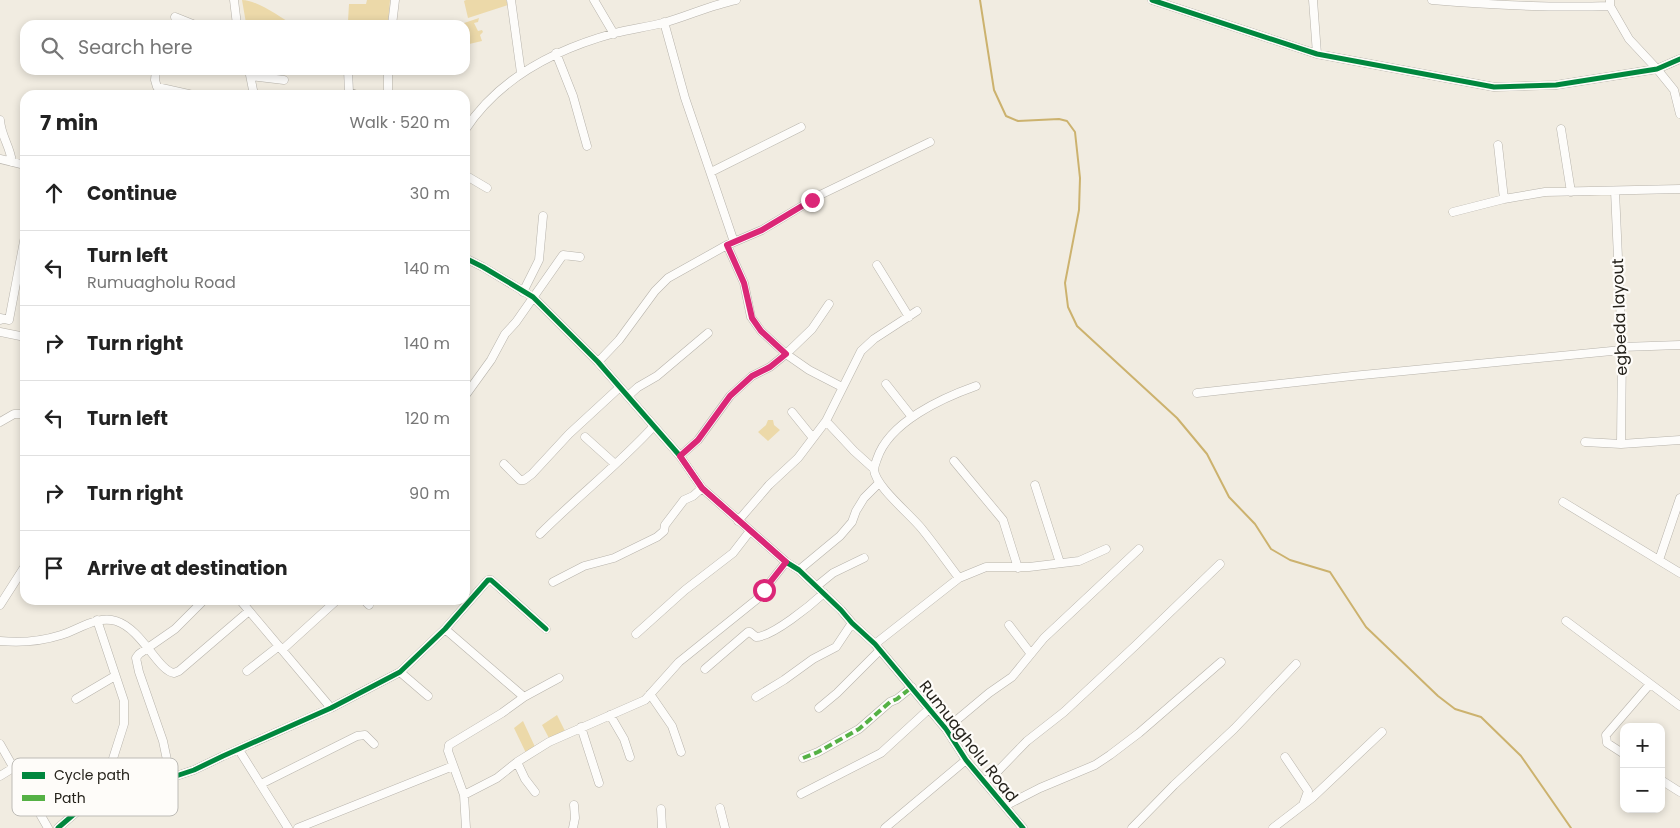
<!DOCTYPE html>
<meta charset="utf-8">
<style>
body{margin:0;font-family:Poppins,sans-serif;background:#f2f2f2;color:#222}
.controls{position:absolute;right:15px;bottom:15px;display:grid;overflow:hidden;border-radius:10px;box-shadow:0 2px 8px #0003}
.controls button{width:45px;height:45px;display:grid;place-items:center;padding:0;border:0;border-bottom:1px solid #e0e0e0;background:#fff;color:#222;font:25px sans-serif}
.stop{position:absolute;width:15px;height:15px;margin:-11px;border:4px solid #db2777;border-radius:50%;background:#fff}
.stop.end{background:#db2777;border-color:#fff;box-shadow:0 1px 5px #0008}
.list{margin:0;padding:0;list-style:none}
h2{display:flex;justify-content:space-between;align-items:center;height:65px;margin:0;padding:0 20px;font-size:21px}
h2 small{font-size:16px;font-weight:400;color:#767676}
.list li{display:grid;grid-template-columns:32px 1fr auto;gap:15px;align-items:center;box-sizing:border-box;height:75px;padding:0 20px;border-top:1px solid #e0e0e0}
.list b{display:block;font-size:19px;white-space:nowrap}
.list p{margin:0;font-size:16px;white-space:nowrap;color:#767676}
.list em{font-size:16px;font-style:normal;color:#767676}
.icon{flex:none;width:28px;height:28px;fill:none;stroke:currentColor;stroke-width:2;stroke-linecap:round;stroke-linejoin:round}
.map{position:relative;flex:none;width:1680px;height:828px;overflow:hidden}
.search{position:absolute;background:#fff;box-shadow:0 2px 8px #0003;left:20px;top:20px;width:450px;height:55px;display:flex;align-items:center;gap:12px;box-sizing:border-box;padding:0 18px;border-radius:15px;color:#767676;font-size:19px}
.panel{position:absolute;background:#fff;box-shadow:0 2px 8px #0003;left:20px;top:90px;width:450px;height:515px;border-radius:15px}
.map>svg:first-child{display:block}
.green{fill:#ecd9a9}
.lines{fill:none;stroke-linecap:round;stroke-linejoin:round}
.stream{stroke:#ccb26e;stroke-width:2}
.minor-casing{stroke:#b7b3ab;stroke-width:9}
.minor{stroke:#fdfcfa;stroke-width:8}
.quiet{stroke:#55b145;stroke-width:4;stroke-dasharray:8 4;stroke-linecap:butt}
.cycleway-casing{stroke:#fefcf9;stroke-width:8}
.cycleway{stroke:#00873e;stroke-width:5}
.route{stroke:#db2777;stroke-width:6}
.labels{text-anchor:middle;stroke-width:4.5;stroke-linejoin:round;paint-order:stroke}
.street-label{font-size:16px;fill:#25221b;stroke:#fefcf9}
.key{fill:#fefcf9;stroke:#bdbbb6;stroke-width:1}
.key-label{font-size:14px;fill:#25221b}
</style>
<div class="map">
<svg width="1680" height="828" viewBox="0 0 1680 828">
<rect width="100%" height="100%" fill="#f1ece1"/>
<path class="green" d="M242,0C257,0 280,17 293,25H255L246,23Z
M367,0H390L388,25L348,21L349,4H366Z
M466,0H506L508,5L468,18L464,1Z
M479,18L478,22L474,23L478,31L482,30L483,32L480,35L482,41L465,45V25H458Z
M768,420H773L774,425L780,430L768,441L758,432L766,425Z
M557,715L566,733L550,740L542,725Z
M523,721L536,749L526,753L514,728Z"/>
<g class="lines">
<path class="stream" d="M980,0L994,90L1006,116L1018,121L1059,119L1067,121L1075,132L1080,178L1079,210L1065,283L1068,307L1077,326L1177,418L1207,454L1229,497L1255,524L1271,549L1290,560L1330,572L1366,627L1438,696L1455,709L1481,717L1521,756L1571,828"/>
<g class="minor-casing">
<path id="minor" d="M234,0L237,25
M511,0L521,73
M594,0L614,34
M1152,0L1317,54L1494,87L1556,85L1657,69L1680,59
M1313,0L1317,54
M1432,0C1491,5 1551,8 1610,6
M1610,0V6L1629,39L1657,69L1674,90L1680,114
M175,17L195,25
M664,22L685,98L734,242
M392,25L395,0
M556,53L573,96L587,146
M156,70L155,80L157,87L193,95
M249,70L254,95
M348,70L349,92L357,95
M251,76L284,80
M388,95V70
M0,120C1,136 10,146 12,162
M1561,129L1571,192
M465,130C499,78 556,49 615,33C631,29 647,27 663,23C688,16 711,5 736,0
M1498,145L1504,199
M0,159L25,165
M711,172L801,127
M465,175L487,188
M1615,191L1622,347L1621,444
M1453,212L1504,199L1545,192L1680,189
M727,245L744,283L751,317L761,331L786,354L809,370L842,387
M465,258L483,267L533,297L598,362L680,456L702,488L786,562L799,570L841,610L852,623L875,644L946,729L966,760L1023,828
M877,265L909,317
M523,292L539,260L543,216
M0,320V318L9,320L25,236
M0,332L25,337
M1622,347L1680,345
M598,362L619,340L655,291L668,278L727,245L762,230L822,194L930,142
M886,384L912,417
M1197,393L1352,376L1622,350
M465,396L491,360L505,334L516,322L563,255L580,257
M628,396L638,387L657,376L708,333
M792,412L813,438
M826,421L854,451L874,469
M0,422L14,414H25
M585,437L615,464
M1585,442L1621,444L1680,440
M680,456L698,440L730,396L752,376L770,367L786,354L812,329L829,304
M954,461L1003,520L1018,568
M504,464L520,480H524L532,474L569,434L620,387
M1035,485L1060,563
M1563,502L1680,573
M738,521L769,485L798,458L826,421L861,351L874,339L917,311
M540,534C577,497 618,465 653,427
M1659,560L1680,498
M799,570L840,536L852,522L856,511L864,498L879,483
M959,578C946,561 935,545 922,529C910,514 876,487 874,470C874,467 876,462 877,459C889,422 942,398 976,386
M553,582L584,566L614,558L657,537L664,531L665,525L684,500L693,496L702,488
M817,586L833,573L864,558
M240,600L331,708
M364,600L369,605
M0,605L25,566
M97,620L124,701V724L103,790
M1566,621L1680,706
M1009,625L1031,654
M445,629L524,697
M636,634L685,590L733,553L750,531
M0,641C20,643 42,641 61,635C78,630 97,615 116,621C142,629 158,671 174,673L179,671L249,611
M875,644L959,578L986,567H1029L1079,561L1106,549
M282,650L337,600
M705,669L748,632H750L756,637C772,637 811,605 824,593
M247,671L279,646
M400,672L428,696
M650,694L672,726L681,752
M756,697L784,680L813,659L836,647L852,623
M76,699L115,676
M819,708L837,693L880,650
M610,715L624,739L630,757
M581,727L599,783
M946,729L989,693L1012,677L1044,638L1139,549
M0,744L48,828
M239,750L288,828
M1624,754L1607,743L1606,735L1650,684
M1285,757L1308,791L1304,802
M803,758L818,752L859,729L890,702L897,699L912,687
M517,762L525,779L535,792
M0,776L13,768
M171,779L163,741L139,672L136,658L139,654L175,629L204,600
M1661,780L1680,792
M984,782L996,773L1027,741L1064,712L1136,645L1220,564
M261,784L357,736L365,735L374,744
M801,794L881,753L929,709
M464,795L497,778L517,762L549,742L645,700L679,662L756,600L786,562
M1005,806L1040,788L1095,765L1110,755L1139,733L1221,662
M720,808L725,828
M661,809L662,828
M58,828L80,809L90,795L94,792L113,788L146,786L194,770L223,756L331,708L400,672L445,629L488,580H491L546,629
M298,828L453,766
M466,828L464,795L448,751L449,745L502,713L524,697L559,678
M573,828L575,818L574,805
M885,828L966,760
M1132,828L1174,785L1234,729L1296,664
M1273,828L1312,798L1382,732"/>
</g>
<use href="#minor" class="minor"/>
<path class="quiet" d="M803,758L818,752L859,729L890,702L897,699L912,687"/>
<g class="cycleway-casing">
<path id="cycleway" d="M1152,0L1317,54L1494,87L1556,85L1657,69L1680,59
M465,258L483,267L533,297L598,362L680,456L702,488L786,562L799,570L841,610L852,623L875,644L946,729L966,760L1023,828
M58,828L80,809L90,795L94,792L113,788L146,786L194,770L223,756L331,708L400,672L445,629L488,580H491L546,629"/>
</g>
<use href="#cycleway" class="cycleway"/>
</g>
<g class="lines">
<path class="route" d="M764,590L786,562L702,488L680,456L698,440L730,396L752,376L770,367L786,354L761,331L752,318L744,283L727,245L762,230L812,200"/>
</g>
<g class="labels">
<g class="street-label">
<text transform="translate(1619 317) rotate(-92)" y="6">egbeda layout</text>
<text transform="translate(969 741) rotate(52)" y="6">Rumuagholu Road</text>
</g>
</g>
<rect x="12" y="758" width="166" height="58" rx="8" class="key"/>
<rect x="22" y="772" width="23" height="7" fill="#00873e"/>
<rect x="22" y="795" width="23" height="6" fill="#55b145"/>
<g class="key-label">
<text x="54" y="780">Cycle path</text>
<text x="54" y="803">Path</text>
</g>
</svg>
<div class="controls">
<button>+</button>
<button>−</button>
</div>
<div class="stop" style="left:764px;top:590px"></div>
<div class="stop end" style="left:812px;top:200px"></div>
<div class="search"><svg class="icon" aria-label="search" viewBox="0 0 24 24"><circle cx="10" cy="10" r="6"/><path d="M15 15l6 6"/></svg>Search here</div>
<section class="panel">
<h2>7 min<small>Walk · 520 m</small></h2>
<ul class="list">
<li><svg class="icon" aria-label="ahead" viewBox="0 0 24 24"><path d="M12 20V5M6 11l6-6 6 6"/></svg><div><b>Continue</b></div><em>30 m</em></li>
<li><svg class="icon" aria-label="left" viewBox="0 0 24 24"><path d="M17 20v-9H6M10 6l-5 5 5 5"/></svg><div><b>Turn left</b><p>Rumuagholu Road</p></div><em>140 m</em></li>
<li><svg class="icon" aria-label="right" viewBox="0 0 24 24"><path d="M7 20v-9h11M14 6l5 5-5 5"/></svg><div><b>Turn right</b></div><em>140 m</em></li>
<li><svg class="icon" aria-label="left" viewBox="0 0 24 24"><path d="M17 20v-9H6M10 6l-5 5 5 5"/></svg><div><b>Turn left</b></div><em>120 m</em></li>
<li><svg class="icon" aria-label="right" viewBox="0 0 24 24"><path d="M7 20v-9h11M14 6l5 5-5 5"/></svg><div><b>Turn right</b></div><em>90 m</em></li>
<li><svg class="icon" aria-label="arrive" viewBox="0 0 24 24"><path d="M6 21V4h12l-3 4 3 4H6"/></svg><div><b>Arrive at destination</b></div></li>
</ul>
</section>
</div>
